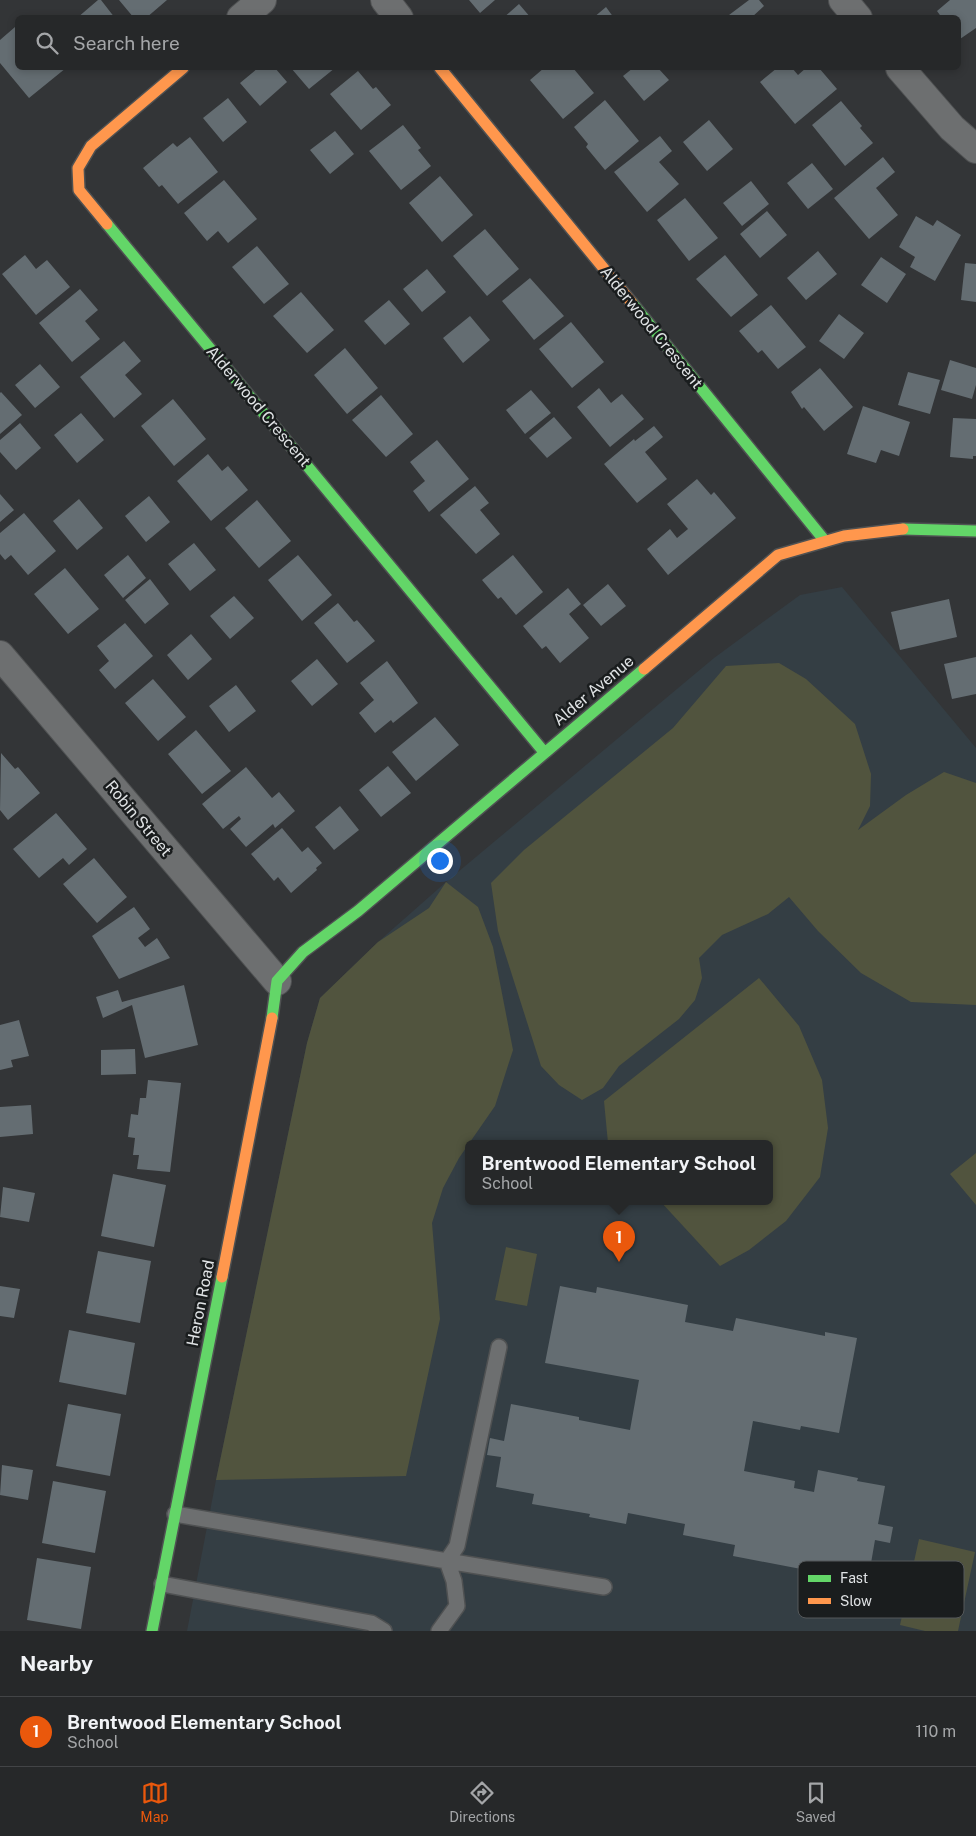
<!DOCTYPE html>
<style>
body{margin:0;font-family:"Public Sans",sans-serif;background:#323435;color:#f1f3f6}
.you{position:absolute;left:439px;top:860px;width:18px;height:18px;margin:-12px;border:4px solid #fff;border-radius:50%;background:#1a73e8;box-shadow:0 0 0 8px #1a73e833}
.badge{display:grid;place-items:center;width:32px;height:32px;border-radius:50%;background:#ea580c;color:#fff;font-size:16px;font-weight:700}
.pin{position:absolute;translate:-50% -41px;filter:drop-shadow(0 1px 2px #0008)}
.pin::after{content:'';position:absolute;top:26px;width:18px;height:15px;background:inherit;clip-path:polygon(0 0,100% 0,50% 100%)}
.popup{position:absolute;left:465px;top:1140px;width:308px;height:65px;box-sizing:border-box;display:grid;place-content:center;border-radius:8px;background:#262829;filter:drop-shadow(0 1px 4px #0005);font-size:16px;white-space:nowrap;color:#a4a6a8}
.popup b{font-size:19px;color:#f1f3f6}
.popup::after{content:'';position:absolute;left:50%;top:100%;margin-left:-10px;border:10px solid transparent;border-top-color:#262829}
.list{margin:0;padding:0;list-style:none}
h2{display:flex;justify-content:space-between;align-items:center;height:65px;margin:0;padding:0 20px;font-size:21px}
h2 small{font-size:16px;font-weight:400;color:#a4a6a8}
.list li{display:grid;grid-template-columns:32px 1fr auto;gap:15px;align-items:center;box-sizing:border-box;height:70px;padding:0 20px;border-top:1px solid #424446}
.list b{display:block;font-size:19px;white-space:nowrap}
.list p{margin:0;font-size:16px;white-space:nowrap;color:#a4a6a8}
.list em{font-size:16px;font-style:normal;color:#a4a6a8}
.icon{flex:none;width:28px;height:28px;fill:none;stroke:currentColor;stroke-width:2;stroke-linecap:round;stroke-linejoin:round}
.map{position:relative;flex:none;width:976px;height:1631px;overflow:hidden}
.search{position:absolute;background:#262829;box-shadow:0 2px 8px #0003;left:15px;right:15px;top:15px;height:55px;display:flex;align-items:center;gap:12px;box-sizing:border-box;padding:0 18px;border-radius:8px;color:#a4a6a8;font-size:19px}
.sheet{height:135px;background:#262829}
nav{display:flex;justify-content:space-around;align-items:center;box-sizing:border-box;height:70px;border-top:1px solid #424446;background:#262829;font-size:14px;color:#a4a6a8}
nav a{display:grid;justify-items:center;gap:2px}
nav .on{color:#ea580c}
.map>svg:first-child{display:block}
.built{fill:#343e44;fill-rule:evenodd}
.green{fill:#51543e}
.building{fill:#646d72}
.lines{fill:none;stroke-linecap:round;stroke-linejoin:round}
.lane-casing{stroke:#4f5152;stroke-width:18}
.street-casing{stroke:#4f5152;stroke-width:30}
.fast-casing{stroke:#4f5152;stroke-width:14}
.slow-casing{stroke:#4f5152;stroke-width:14}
.lane{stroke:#6d6f70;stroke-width:15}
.street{stroke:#6d6f70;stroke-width:28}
.fast{stroke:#63d668;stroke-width:11}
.slow{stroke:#ff974d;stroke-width:11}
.labels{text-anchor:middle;stroke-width:5;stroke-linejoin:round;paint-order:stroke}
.street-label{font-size:16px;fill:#e0e3e5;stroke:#1a1d1e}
.key{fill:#1a1d1e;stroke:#55585a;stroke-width:1}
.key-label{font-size:14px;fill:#e0e3e5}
</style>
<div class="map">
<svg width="976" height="1631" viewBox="0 0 976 1631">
<rect width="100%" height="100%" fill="#333537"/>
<path class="built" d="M842,587L976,748V1631H187L216,1480L307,1043L320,998L378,942L446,882L714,658L800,595ZM469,1143H769V1201H469Z"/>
<path class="green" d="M779,663L806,679L855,724L871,774L870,806L858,830L906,795L944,772L976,783V1005L911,1002L861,973L818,931L789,897L768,914L722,935L699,958L702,978L695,1000L679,1019L619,1066L603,1088L582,1100L559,1085L541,1066L498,931L491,883L524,850L673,728L726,666Z
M446,882L478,907L493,947L513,1050L495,1106L459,1158L443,1188L432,1223L440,1319L406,1476L216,1480L307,1043L320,998L378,942L429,908Z
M759,978L799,1026L822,1080L828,1128L820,1177L786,1221L749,1250L720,1266L660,1201H769V1143H608L604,1101Z
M976,1153V1205L950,1174Z
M506,1247L537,1254L527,1306L495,1300Z
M919,1539L975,1552L958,1631H925L900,1625Z"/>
<path class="building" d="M98,0H101L115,18H77Z
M119,0H167L146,18H134Z
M469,0H495L480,13Z
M749,0H759L764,6L751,18H725Z
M950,0H976V28L960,39L958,18H942L937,11Z
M519,4L531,18H503Z
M606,7L614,18H593Z
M15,27L18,30V68H66L29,98L0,63V40Z
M258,68H275L287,82L260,106L240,83Z
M291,68H335L309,89Z
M544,68H573L594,93L563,119L530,80Z
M633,68H658L669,80L644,101L623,76Z
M777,68H792L798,75L806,68H819L837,89L795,124L760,82Z
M358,71L373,89L376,87L391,105L361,130L330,94Z
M228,98L247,122L223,142L203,118Z
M605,100L639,141L605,170L586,147L588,144L574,127Z
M841,101L862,126L860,128L873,143L845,166L812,125Z
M709,120L733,149L707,171L683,142Z
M403,125L421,148L418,150L431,166L401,190L369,151Z
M335,131L354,154L330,174L310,150Z
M660,136L672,151L659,162L679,184L647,212L614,172Z
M190,137L218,172L178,204L162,185L159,187L143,168L173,143L177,147Z
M883,157L895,172L876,188L898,215L869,239L834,198Z
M812,163L833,189L808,209L787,183Z
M440,176L473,215L442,242L409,203Z
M224,180L257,219L228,243L218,231L207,241L184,213Z
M751,181L769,204L742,226L723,203Z
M685,198L718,238L689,261L657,220Z
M767,211L787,235L760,258L740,234Z
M916,216L933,226L937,220L961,235L935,281L910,267L915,257L899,247Z
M485,229L519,269L487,296L453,256Z
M257,246L289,284L264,304L232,267Z
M818,251L837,274L806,300L787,278Z
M25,255L36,269L47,260L70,287L36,315L2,274Z
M725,255L758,295L731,317L696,279Z
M881,257L906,274L887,303L861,285Z
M965,263L976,264V302L961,300Z
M427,269L446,292L422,312L403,289Z
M530,278L564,316L534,340L502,301Z
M80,289L98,310L85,321L100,339L72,362L39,323Z
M301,292L334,330L307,353L273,316Z
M389,300L410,324L385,345L364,321Z
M771,305L806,347L778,369L762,350L758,353L739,331Z
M839,314L864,333L844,359L819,341Z
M470,316L490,340L463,363L443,338Z
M571,322L604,362L572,388L539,349Z
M124,341L141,361L125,375L142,394L114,418L80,377Z
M345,348L378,388L347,414L314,375Z
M950,360L976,368V385L972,399L941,390Z
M40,364L60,387L35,408L15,385Z
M820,368L853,407L824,431L804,407L802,409L791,392Z
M908,372L940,380L930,414L898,405Z
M599,388L611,403L622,394L644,419L610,447L577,407Z
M531,390L551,413L525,434L506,410Z
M1,392L22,415L0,434V393Z
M381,395L413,434L386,457L352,420Z
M173,399L206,439L174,466L141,426Z
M863,406L910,422L899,456L881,450L876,463L847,454Z
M81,413L104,440L77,463L54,435Z
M554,417L572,438L547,458L529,438Z
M953,418L976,419V456H973V459L950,457Z
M20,423L41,448L16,470L0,452V440Z
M654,426L663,437L645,452L667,479L637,503L604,464L634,439L635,441Z
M437,440L469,479L429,512L413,491L425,481L410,462Z
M208,454L222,471L228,466L248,490L211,521L177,481Z
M697,479L711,495L714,492L736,518L668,575L647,549L670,529L677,538L688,529L667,504Z
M475,486L489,503L480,510L500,534L476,554L440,515Z
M0,494L14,510L0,522Z
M149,496L170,522L146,542L125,516Z
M79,499L103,528L77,550L53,521Z
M257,500L291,541L259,568L225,528Z
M24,513L56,551L28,575L11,555L5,560L0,554V533Z
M194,543L216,570L190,591L168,564Z
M128,555L146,578L123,598L104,575Z
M298,555L332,595L302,621L268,580Z
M513,555L543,592L516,615L501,597L498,599L482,580Z
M65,568L99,609L68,634L34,594Z
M150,579L169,604L145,624L125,600Z
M608,584L626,606L601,626L583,605Z
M568,588L581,604L569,614L589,638L560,663L546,646L542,649L523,626Z
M234,596L254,618L230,639L210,616Z
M949,599L957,637L900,650L891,612Z
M338,603L354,622L357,620L375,641L347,663L314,623Z
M125,623L153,656L115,689L99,670L109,661L97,646Z
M191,634L212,659L188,680L167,655Z
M976,657V694L952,699L944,664Z
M317,659L338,684L312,706L291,681Z
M387,661L418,703L393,723L391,720L375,733L359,713L374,700L360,683Z
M153,679L186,717L158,741L125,703Z
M236,685L256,711L229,732L209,706Z
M435,717L459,745L416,781L392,752Z
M196,730L231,771L202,794L168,754Z
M1,753L15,769L18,767L40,793L8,820L0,810Z
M388,766L411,793L381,817L359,790Z
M246,767L272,798L279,792L295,811L275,828L273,824L246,847L230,829L241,819L239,816L223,829L202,804Z
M340,806L359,830L334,850L315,827Z
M56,813L87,849L69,865L63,858L39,878L13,849Z
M282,828L302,852L308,847L322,863L316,868L317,870L291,893L278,877L274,881L251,854Z
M94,858L127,897L97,923L63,884Z
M134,907L150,929L138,938L145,947L157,938L170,958L119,979L92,936Z
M184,985L198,1045L145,1058L132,1005L103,1018L96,997L118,990L122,1002Z
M19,1020L29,1056L11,1060L13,1067L0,1070V1025Z
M135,1049L136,1074L101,1075V1050Z
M148,1080L181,1083L170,1172L137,1169L139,1155H133L135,1138L128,1137L131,1114L138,1115L140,1098H146Z
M31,1105L33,1134L0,1137V1107Z
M113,1174L166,1185L154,1247L101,1236Z
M3,1187L35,1193L29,1222L0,1217Z
M98,1251L151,1261L140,1323L86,1313Z
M0,1286L20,1289L14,1318L0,1316Z
M560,1286L596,1293L597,1287L688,1305L685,1322L733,1331L736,1318L825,1336V1332L857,1338L839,1433L801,1426L800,1430L753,1421L744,1471L795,1481L794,1488L814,1492L818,1470L858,1478L857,1481L885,1486L878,1524L893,1527L890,1543L875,1540L870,1569L832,1562L830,1571L802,1565L801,1569L733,1556L735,1545L683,1535L685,1524L628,1513L626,1524L589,1517L590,1514L532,1504L534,1494L496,1487L501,1457L487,1455L490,1438L504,1441L511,1404L579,1417V1420L630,1430L639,1380L545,1363Z
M69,1330L135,1343L126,1395L59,1382Z
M68,1404L121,1414L110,1476L56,1466Z
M2,1465L33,1470L28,1500L0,1495Z
M53,1481L106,1491L95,1553L42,1543Z
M37,1558L91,1567L81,1629L27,1620Z"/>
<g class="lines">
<g class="lane-casing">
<path id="lane" d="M175,1514L447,1561L457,1546L499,1347
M447,1561L604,1587
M162,1584L371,1623L384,1631
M439,1631L457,1606L454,1581L447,1561"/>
</g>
<g class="street-casing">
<path id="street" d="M385,0L399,18
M843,0L858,18
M241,18L262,0
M900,68L952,128L976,149
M0,655L277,981"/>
</g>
<g class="fast-casing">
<path id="fast" d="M107,224L544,752
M632,303L825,541
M903,529L976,531
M272,1018L277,981L303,952L358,911L644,669
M152,1631L222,1277"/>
</g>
<g class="slow-casing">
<path id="slow" d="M440,68L632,303
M107,224L79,190L78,168L91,146L183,68
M644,669L778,555L844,536L903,529
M222,1277L272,1018"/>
</g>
<use href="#lane" class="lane"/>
<use href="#street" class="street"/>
<use href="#fast" class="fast"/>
<use href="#slow" class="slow"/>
</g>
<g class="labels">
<g class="street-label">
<text transform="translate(652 327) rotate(51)" y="6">Alderwood Crescent</text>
<text transform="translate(259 406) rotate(50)" y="6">Alderwood Crescent</text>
<text transform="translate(593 690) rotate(-40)" y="6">Alder Avenue</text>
<text transform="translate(139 818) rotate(50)" y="6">Robin Street</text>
<text transform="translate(200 1303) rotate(-79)" y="6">Heron Road</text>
</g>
</g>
<rect x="798" y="1561" width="166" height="57" rx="8" class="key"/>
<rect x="808" y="1575" width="23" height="7" fill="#63d668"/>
<rect x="808" y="1598" width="23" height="6" fill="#ff974d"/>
<g class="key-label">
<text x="840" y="1583">Fast</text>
<text x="840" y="1606">Slow</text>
</g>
</svg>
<div class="you"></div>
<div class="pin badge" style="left:619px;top:1262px">1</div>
<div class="popup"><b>Brentwood Elementary School</b>School</div>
<div class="search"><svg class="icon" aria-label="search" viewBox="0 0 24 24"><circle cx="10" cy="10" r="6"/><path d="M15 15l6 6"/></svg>Search here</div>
</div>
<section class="sheet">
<h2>Nearby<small></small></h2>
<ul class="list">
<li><span class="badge">1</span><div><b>Brentwood Elementary School</b><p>School</p></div><em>110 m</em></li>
</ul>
</section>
<nav>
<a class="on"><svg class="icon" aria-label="map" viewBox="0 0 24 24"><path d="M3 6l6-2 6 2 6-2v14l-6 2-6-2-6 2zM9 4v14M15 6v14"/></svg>Map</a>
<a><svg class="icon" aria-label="directions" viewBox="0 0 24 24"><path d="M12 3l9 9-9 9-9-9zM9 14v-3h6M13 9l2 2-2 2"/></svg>Directions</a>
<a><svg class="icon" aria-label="saved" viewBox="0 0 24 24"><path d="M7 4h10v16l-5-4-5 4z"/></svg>Saved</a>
</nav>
